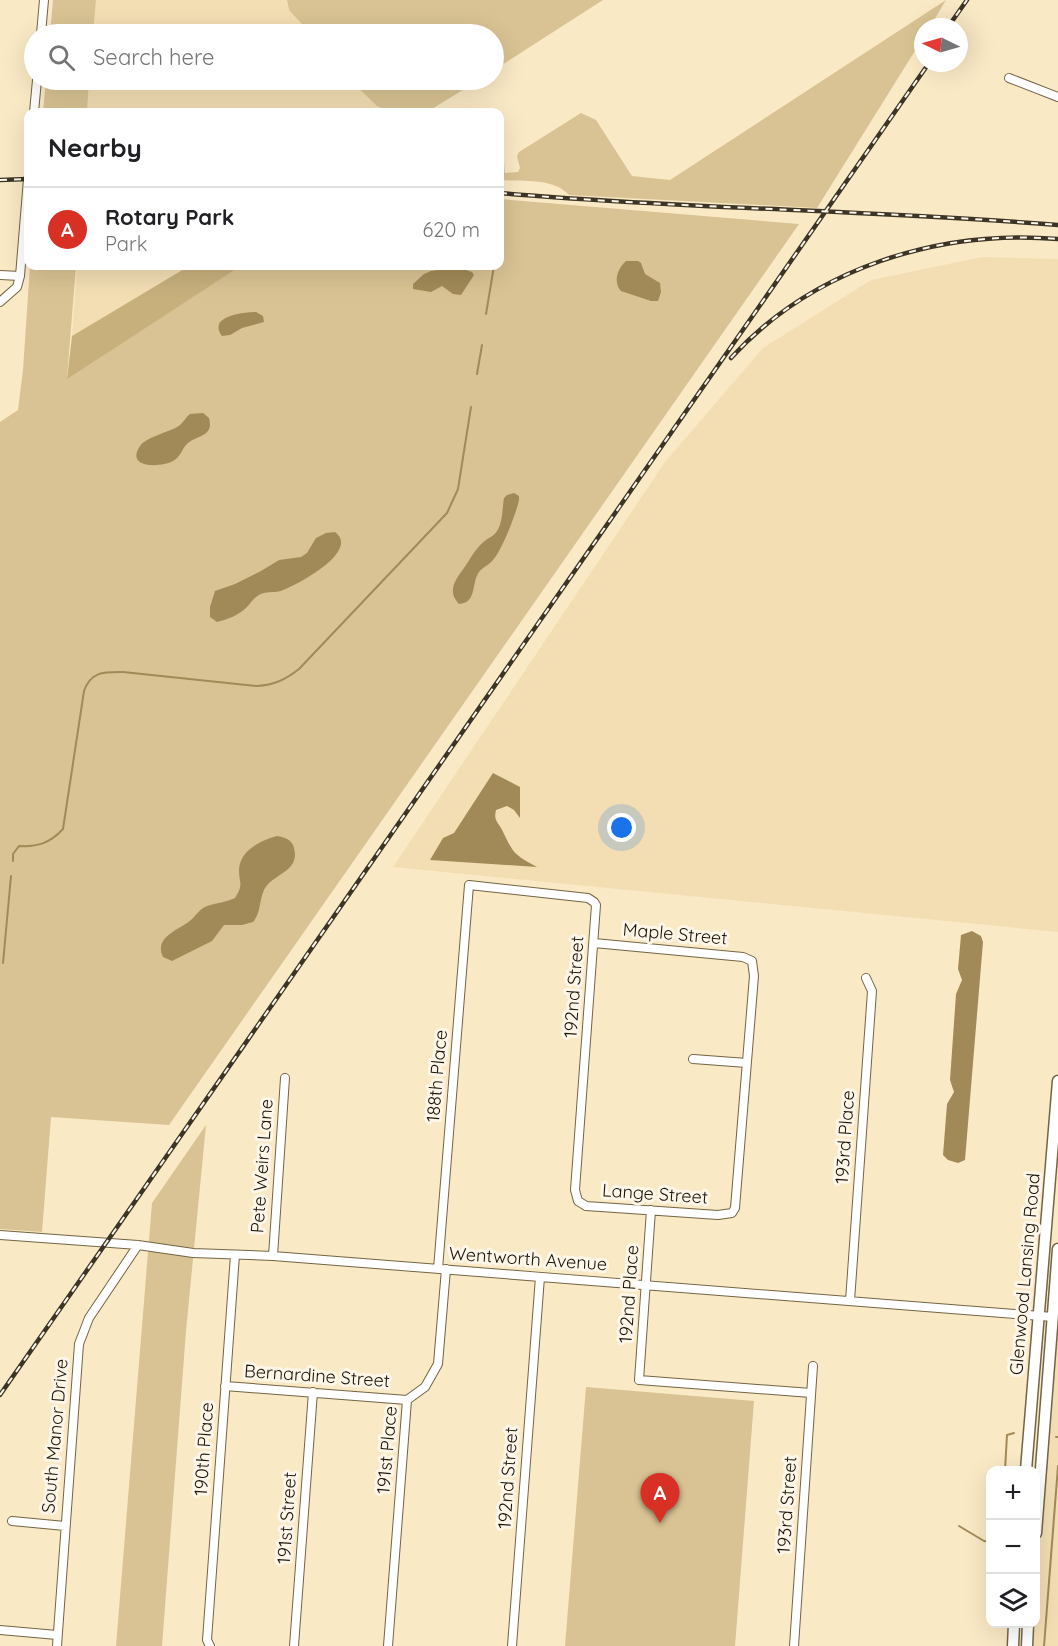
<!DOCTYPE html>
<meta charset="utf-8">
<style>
body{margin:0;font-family:Quicksand,sans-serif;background:#f2f2f2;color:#202124}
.controls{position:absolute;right:18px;bottom:18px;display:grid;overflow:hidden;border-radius:12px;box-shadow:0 6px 24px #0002}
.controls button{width:54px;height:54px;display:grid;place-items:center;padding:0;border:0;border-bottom:2px solid #e0e0e0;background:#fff;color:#202124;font:30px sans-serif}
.compass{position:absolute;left:914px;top:18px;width:54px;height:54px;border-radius:50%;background:#fff;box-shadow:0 6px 24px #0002;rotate:275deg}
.you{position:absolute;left:622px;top:828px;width:21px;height:21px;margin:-15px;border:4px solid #fff;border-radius:50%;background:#1a73e8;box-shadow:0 0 0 9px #1a73e833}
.badge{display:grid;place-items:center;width:39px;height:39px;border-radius:50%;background:#d93025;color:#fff;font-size:20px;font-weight:700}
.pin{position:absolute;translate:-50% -50px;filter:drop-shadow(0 2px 3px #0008)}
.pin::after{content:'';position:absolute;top:32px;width:21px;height:18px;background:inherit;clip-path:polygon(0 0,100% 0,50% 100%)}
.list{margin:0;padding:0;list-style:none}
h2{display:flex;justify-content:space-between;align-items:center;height:78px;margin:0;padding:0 24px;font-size:26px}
h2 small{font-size:20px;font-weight:400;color:#757577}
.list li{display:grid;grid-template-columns:39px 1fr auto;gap:18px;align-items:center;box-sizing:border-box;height:84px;padding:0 24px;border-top:2px solid #e0e0e0}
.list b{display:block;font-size:22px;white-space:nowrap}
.list p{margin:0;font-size:20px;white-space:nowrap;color:#757577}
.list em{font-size:20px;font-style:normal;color:#757577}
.icon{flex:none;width:33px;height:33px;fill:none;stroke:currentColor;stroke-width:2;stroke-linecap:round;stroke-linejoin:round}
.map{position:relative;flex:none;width:1058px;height:1646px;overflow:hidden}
.search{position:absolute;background:#fff;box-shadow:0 6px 24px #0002;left:24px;top:24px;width:480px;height:66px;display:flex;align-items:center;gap:15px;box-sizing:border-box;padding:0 21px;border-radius:33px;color:#757577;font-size:22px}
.panel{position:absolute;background:#fff;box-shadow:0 6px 24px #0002;left:24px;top:108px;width:480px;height:162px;border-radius:12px}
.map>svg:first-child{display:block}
.built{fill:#f3deb4}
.green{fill:#d9c394}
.forest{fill:#c8b07d}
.water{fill:#a28a58}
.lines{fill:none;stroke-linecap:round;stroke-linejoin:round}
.stream{stroke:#a28a58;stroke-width:2}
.minor-casing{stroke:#736444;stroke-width:10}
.major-casing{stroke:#736444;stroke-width:13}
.minor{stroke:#fff;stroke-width:8}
.major{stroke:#fff;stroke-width:10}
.rail-casing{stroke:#3c3425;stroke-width:4.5}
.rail{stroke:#fef7e9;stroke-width:2;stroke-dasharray:7;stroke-linecap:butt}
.labels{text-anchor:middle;stroke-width:6;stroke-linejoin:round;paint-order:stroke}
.street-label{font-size:18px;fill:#191307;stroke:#fef7e9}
</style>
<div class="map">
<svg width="1058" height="1646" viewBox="0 0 1058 1646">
<rect width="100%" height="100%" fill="#fae9c5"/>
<path class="built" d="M96,0H287L289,10L311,34H93Z
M89,80H350L378,107L362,112H87Z
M982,257L1058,259V932L393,867L665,462L763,348L871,280Z
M77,266H189L72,336Z
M1058,1282V1646H1030L1032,1624H1036V1576Z"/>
<path class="green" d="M53,0H96L93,34H50Z
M287,0H603L494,70V34H311L289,10Z
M946,0L930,27H923V38L817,208L569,195C553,177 522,182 500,180V159L504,163L505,173L518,172L520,168L517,156L519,152L581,113L596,120L632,176L670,180Z
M46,80H89L87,112H43Z
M350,80H479L427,112H396L378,107Z
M500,199L799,224L169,1125L51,1117L42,1232L0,1229V422L18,410L23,370L30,266H76L67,378L241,266H500Z
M206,1125L186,1331L162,1646H116L152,1203Z
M586,1387L754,1401L735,1646H565Z"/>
<path class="forest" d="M189,266H241L67,379L72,336Z"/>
<path class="water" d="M626,261H638L641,263L645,274L660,283L661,292L658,301H651L621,291C613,282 617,269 626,261Z
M457,267L472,272L474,275L461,295L453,294L442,286L431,292L413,289V284L424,274L431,271Z
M256,312L263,316L264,322L242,328L230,335L222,336C207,316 244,312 256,312Z
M203,413L209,418C214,436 199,435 188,443C182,448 181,457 173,461C160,468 125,468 140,446C145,438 168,432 177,427C183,424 185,418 190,414Z
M514,493L519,496V500C516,514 502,550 493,560C489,565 483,567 479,572C471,584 477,603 459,604C444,589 460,575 468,562C473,554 478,546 486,540C490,537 494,536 497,531C503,522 502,509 504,498L507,495Z
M335,532C361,551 297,585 281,591C274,593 265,591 259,595C253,598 250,604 246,608C239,615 226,620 217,622L210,617V607L215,591L235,584L261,571L279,560L301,557L307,553L316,538L326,533Z
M493,773L520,787V818L514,810L507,806L496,810C494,819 496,820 501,828C514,853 511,853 537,867L430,860L443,838L454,833Z
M277,836C284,837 290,839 293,845C303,872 272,873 264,890C259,901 261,913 253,922L242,925H224L212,941L172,961L163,957C153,936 182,929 192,919C197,914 200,909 207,906C216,903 227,902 235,898C244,883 239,884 239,870C240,850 260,841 277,836Z
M972,931L981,936L983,942L965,1160L958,1163L948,1160L943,1155L947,1104L954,1092L950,1080L956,994L962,980L958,969L961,935Z"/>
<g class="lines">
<path class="stream" d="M486,314L494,266
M477,374L482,345
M13,861V854L19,846C38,847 50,843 63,829L84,691C91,671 104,672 123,672L257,686C274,685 285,680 299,669L447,513L458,489L471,407
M3,963L11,876
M1056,1437H1058
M1005,1470L1007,1435L1014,1433
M959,1526L984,1541L990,1542
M1044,1646L1058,1466"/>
<g class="minor-casing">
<path id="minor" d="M41,34L44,0
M1009,78L1058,97
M34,112L37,80
M0,275L20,276
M0,302L17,287L20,276L28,179
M693,1059L747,1063
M651,1210L639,1380L811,1393
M0,1235L138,1245L193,1253L273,1256L1053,1317
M273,1256L285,1078
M438,1269L469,885L588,898L594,902L596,905L575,1190L578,1201L586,1206L718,1215L732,1213L735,1208L754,976L752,961L743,957L594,943
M850,1301L872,991L866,978
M225,1386L407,1400
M12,1521L65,1526
M0,1630L57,1635
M57,1646L79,1344L89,1318L138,1245
M210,1646L207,1640L235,1255
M294,1646L313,1392
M388,1646L407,1400L425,1387L438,1364L446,1269
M512,1646L540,1277
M794,1646L813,1366"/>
</g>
<g class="major-casing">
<path id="major" d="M1026,1470L1058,1081
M1036,1533L1058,1249
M1013,1646L1014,1624
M1027,1646L1028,1624"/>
</g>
<use href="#minor" class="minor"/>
<use href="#major" class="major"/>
<g class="rail-casing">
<path id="rail" d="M948,27L967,0
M0,180L28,179
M500,193C685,209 872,210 1058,225
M731,358C813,268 939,229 1058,239
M0,1395L929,63"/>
</g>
<use href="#rail" class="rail"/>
</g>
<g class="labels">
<g class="street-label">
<text transform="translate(675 934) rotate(5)" y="6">Maple Street</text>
<text transform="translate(574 987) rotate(-86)" y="6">192nd Street</text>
<text transform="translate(437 1076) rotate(-85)" y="6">188th Place</text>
<text transform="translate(845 1137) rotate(-86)" y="6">193rd Place</text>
<text transform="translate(262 1166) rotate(-86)" y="6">Pete Weirs Lane</text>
<text transform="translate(655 1194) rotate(4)" y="6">Lange Street</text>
<text transform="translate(528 1259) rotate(4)" y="6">Wentworth Avenue</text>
<text transform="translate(1025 1274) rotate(-85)" y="6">Glenwood Lansing Road</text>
<text transform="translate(629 1294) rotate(-86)" y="6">192nd Place</text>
<text transform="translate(317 1376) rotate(4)" y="6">Bernardine Street</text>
<text transform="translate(55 1436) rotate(-85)" y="6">South Manor Drive</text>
<text transform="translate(204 1449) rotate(-86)" y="6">190th Place</text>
<text transform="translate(387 1450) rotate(-85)" y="6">191st Place</text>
<text transform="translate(508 1478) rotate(-86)" y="6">192nd Street</text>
<text transform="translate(787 1505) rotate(-86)" y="6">193rd Street</text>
<text transform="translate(287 1518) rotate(-86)" y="6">191st Street</text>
</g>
</g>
</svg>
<div class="controls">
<button>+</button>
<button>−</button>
<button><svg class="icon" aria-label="layers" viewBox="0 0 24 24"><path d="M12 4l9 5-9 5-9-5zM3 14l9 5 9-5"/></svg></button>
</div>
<svg class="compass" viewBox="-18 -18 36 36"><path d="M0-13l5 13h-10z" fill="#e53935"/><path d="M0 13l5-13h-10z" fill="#757577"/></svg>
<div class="you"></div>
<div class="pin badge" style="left:660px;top:1523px">A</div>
<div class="search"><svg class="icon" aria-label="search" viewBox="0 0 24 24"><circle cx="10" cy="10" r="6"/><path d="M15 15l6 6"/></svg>Search here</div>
<section class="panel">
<h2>Nearby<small></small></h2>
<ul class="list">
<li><span class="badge">A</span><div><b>Rotary Park</b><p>Park</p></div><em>620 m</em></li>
</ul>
</section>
</div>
